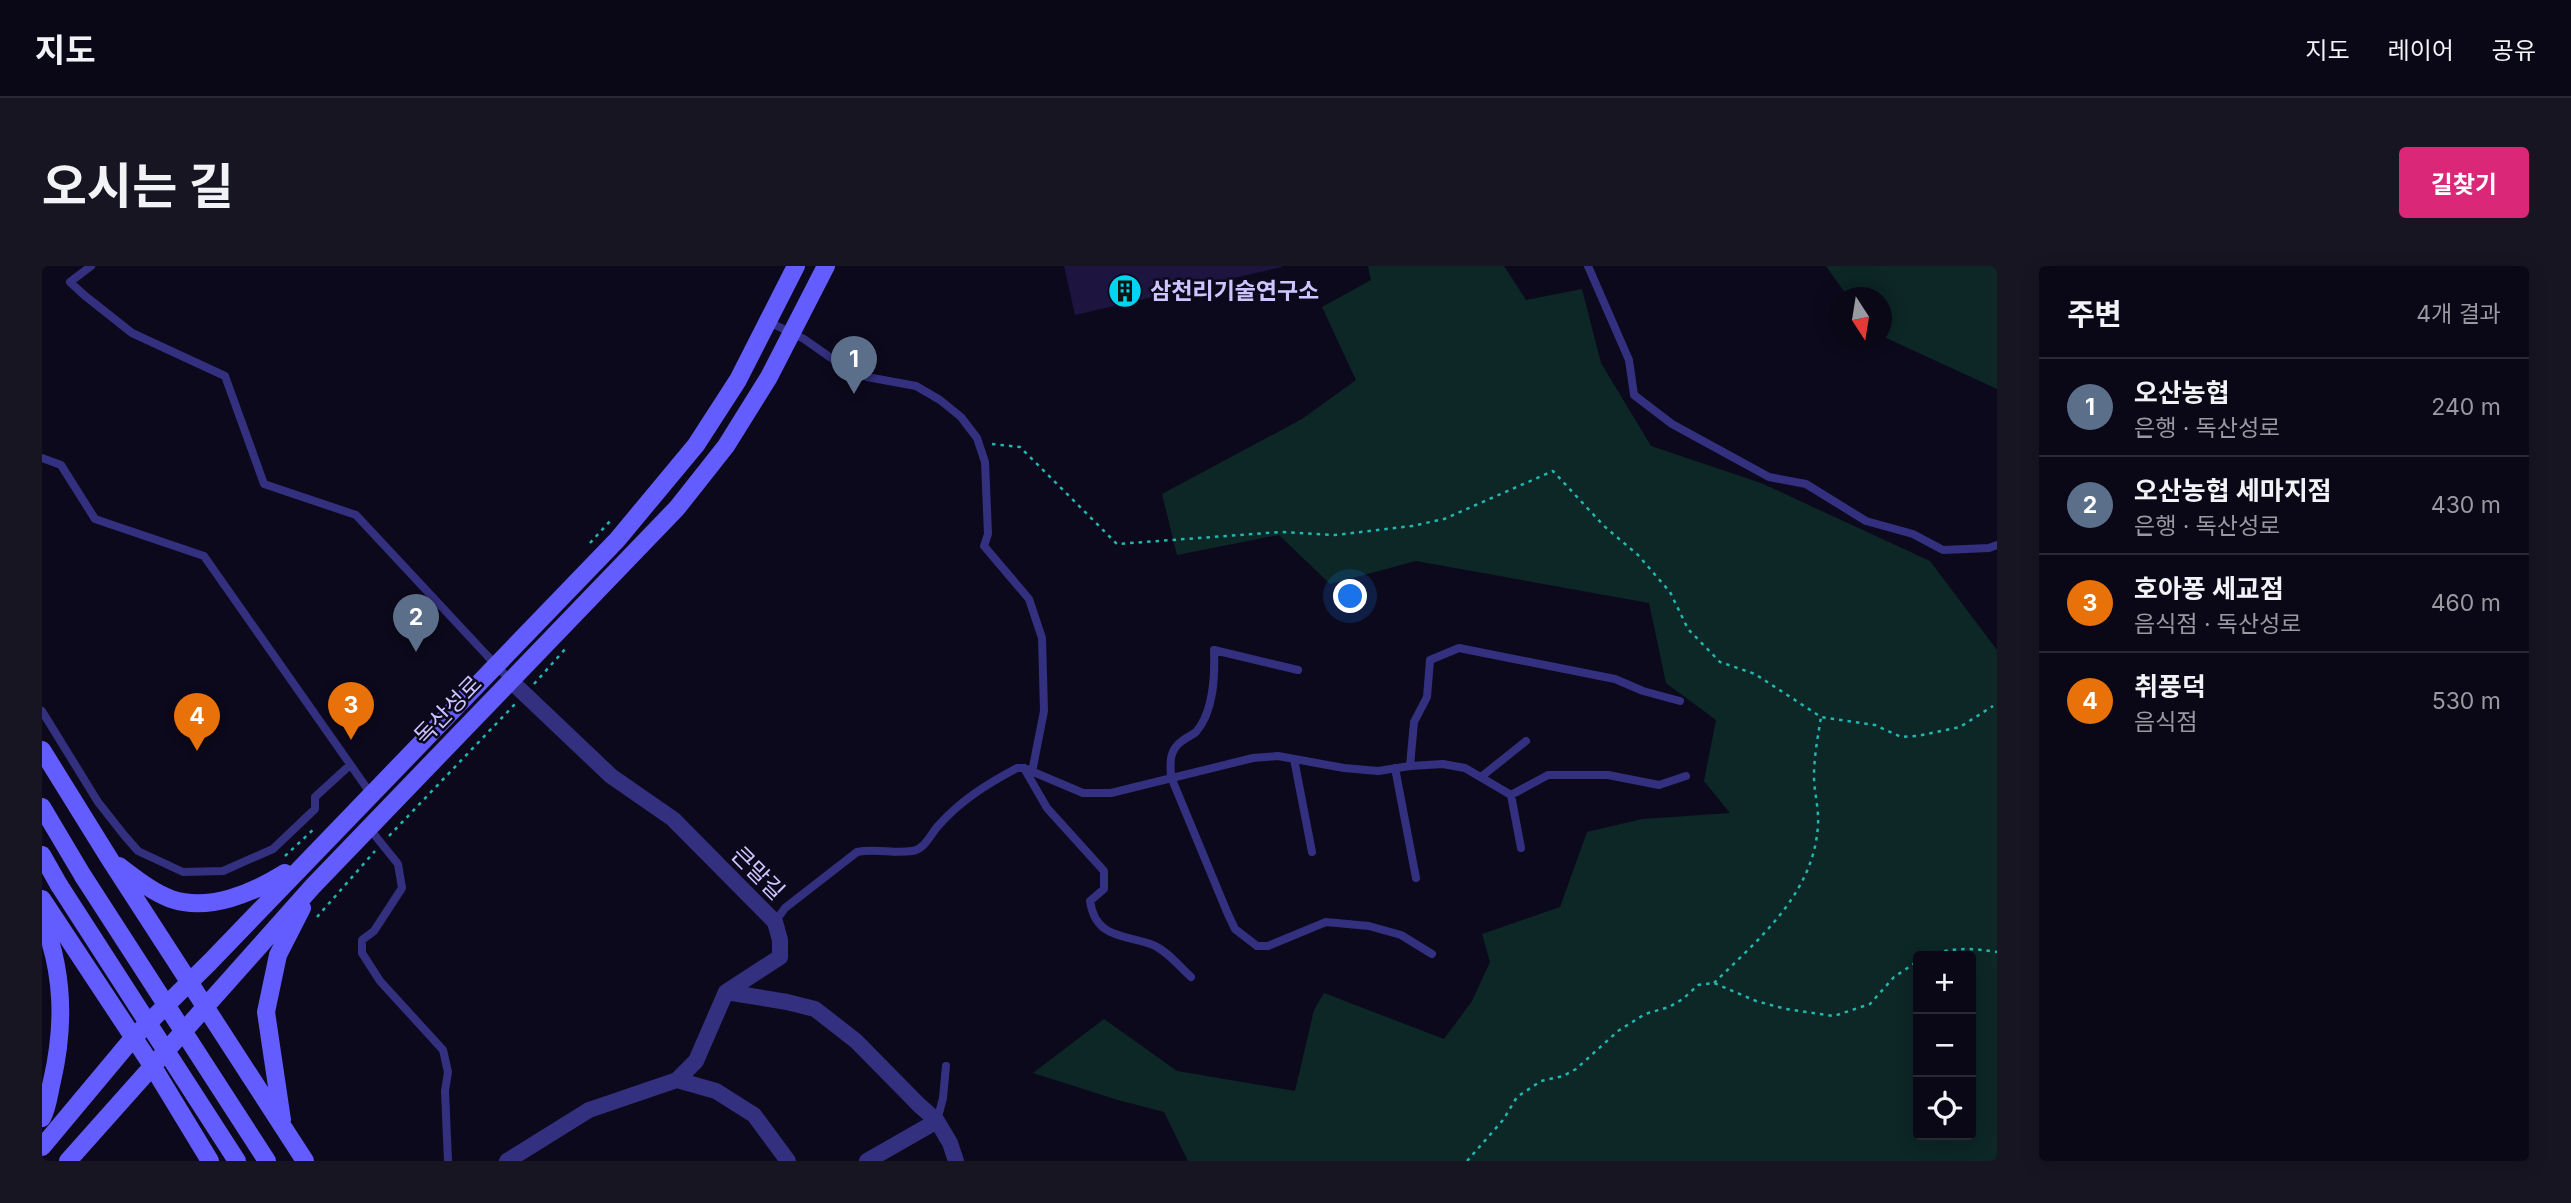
<!DOCTYPE html>
<html lang="ko">
<meta charset="utf-8">
<style>
body{margin:0;font-family:Inter,"Noto Sans KR",sans-serif;background:#181523;color:#f1f3f6}
.controls{position:absolute;right:21px;bottom:21px;display:grid;overflow:hidden;border-radius:7px;box-shadow:0 4px 18px #0003}
.controls button{width:63px;height:63px;display:grid;place-items:center;padding:0;border:0;border-bottom:2px solid #2a2835;background:#0a0716;color:#f1f3f6;font:35px sans-serif}
.compass{position:absolute;left:1787px;top:21px;width:63px;height:63px;border-radius:50%;background:#0a0716;box-shadow:0 4px 18px #0003;rotate:168deg}
.you{position:absolute;left:1309px;top:331px;width:24px;height:24px;margin:-18px;border:5px solid #fff;border-radius:50%;background:#1a73e8;box-shadow:0 0 0 10px #1a73e833}
.badge{display:grid;place-items:center;width:46px;height:46px;border-radius:50%;background:#db2777;color:#fff;font-size:23px;font-weight:700}
.pin{position:absolute;translate:-50% -58px;filter:drop-shadow(0 2px 4px #0008)}
.pin::after{content:'';position:absolute;top:37px;width:24px;height:21px;background:inherit;clip-path:polygon(0 0,100% 0,50% 100%)}
.list{margin:0;padding:0;list-style:none}
h2{display:flex;justify-content:space-between;align-items:center;height:91px;margin:0;padding:0 28px;font-size:30px}
h2 small{font-size:23px;font-weight:400;color:#9999a1}
.list li{display:grid;grid-template-columns:46px 1fr auto;gap:21px;align-items:center;box-sizing:border-box;height:98px;padding:0 28px;border-top:2px solid #2a2835}
.list b{display:block;font-size:26px;white-space:nowrap}
.list p{margin:0;font-size:23px;white-space:nowrap;color:#9999a1}
.list em{font-size:23px;font-style:normal;color:#9999a1}
.icon{flex:none;width:38px;height:38px;fill:none;stroke:currentColor;stroke-width:2;stroke-linecap:round;stroke-linejoin:round}
.map{position:relative;flex:none;width:1955px;height:895px;overflow:hidden;border-radius:7px}
header{display:flex;align-items:center;gap:42px;box-sizing:border-box;height:98px;padding:0 35px;background:#0a0716;border-bottom:2px solid #2a2835}
header strong{font-size:33px}
nav{display:flex;gap:38px;margin-inline-start:auto;font-size:24px}
.intro{display:flex;align-items:center;justify-content:space-between;box-sizing:border-box;height:168px;padding:0 42px}
h1{margin:0;font-size:49px}
.button{padding:18px 32px;border-radius:7px;background:#db2777;color:#fff;font-size:24px;font-weight:700}
main{display:flex;gap:42px;padding:0 42px}
aside{flex:1;background:#0a0716;border-radius:7px;box-shadow:0 4px 18px #0003}
.map>svg:first-child{display:block}
.green{fill:#0c2726;fill-rule:evenodd}
.building{fill:#1d143f}
.lines{fill:none;stroke-linecap:round;stroke-linejoin:round}
.path{stroke:#22b6b0;stroke-width:2.5;stroke-dasharray:3.5 5;stroke-linecap:butt}
.lane{stroke:#343080;stroke-width:8}
.street{stroke:#343080;stroke-width:16}
.secondary{stroke:#635cff;stroke-width:18}
.secondary-bridge{stroke:#635cff;stroke-width:18}
.labels{text-anchor:middle;stroke-width:5;stroke-linejoin:round;paint-order:stroke}
.poi-label{font-size:23px;font-weight:bold;fill:#cdc5ff;stroke:#0d091d;text-anchor:start}
.street-label{font-size:23px;fill:#cdc5ff;stroke:#0d091d}
</style>
<header>
<strong>지도</strong>
<nav><a>지도</a><a>레이어</a><a>공유</a></nav>
</header>
<div class="intro"><h1>오시는 길</h1><a class="button">길찾기</a></div>
<main>
<div class="map">
<svg width="1955" height="895" viewBox="0 0 1955 895">
<rect width="100%" height="100%" fill="#0d091d"/>
<path class="green" d="M1326,0H1462L1484,34L1540,23L1559,97L1609,180L1719,217L1888,295L1955,384V895H1146L1122,846L1076,834L991,807L1062,753L1135,805L1253,825L1272,744L1282,727L1402,773L1430,735L1448,696L1440,668L1518,641L1545,566L1600,553L1688,547L1662,515L1674,454L1624,417L1607,337L1374,295L1288,318L1237,269L1135,289L1120,228L1260,153L1314,114L1280,41L1329,14ZM1876,690H1929V869H1876Z
M1784,0H1955V123L1840,70V32L1806,31Z"/>
<path class="building" d="M1022,0H1240V1L1033,49Z"/>
<g class="lines">
<path class="path" d="M950,178L978,181L1075,278L1239,266L1293,269L1370,260L1402,253L1511,205L1562,260L1596,289L1628,326L1646,363L1678,396L1713,408L1779,451L1833,459L1859,471L1875,470L1918,461L1951,440
M548,277L570,253
M492,418L525,381
M347,570L473,438
M243,590L274,561
M275,651L333,585
M1886,690C1909,681 1930,682 1955,686
M1672,717C1718,672 1772,627 1776,559C1777,542 1772,526 1772,510C1772,490 1776,470 1779,451
M1425,895L1461,854L1475,831L1499,815L1521,810L1534,803L1576,765L1603,748L1627,741L1641,733L1656,719L1672,717L1714,735L1744,743L1792,750L1828,738L1852,711L1876,695"/>
<path class="lane" d="M49,0L28,16L42,29L90,67L183,110L222,218L314,249L468,414
M1546,0L1587,94L1592,129L1630,158L1727,211L1764,218L1824,255L1871,268L1901,284L1947,282L1955,279
M727,56L762,73L802,101L825,111L874,120L898,134L919,151L935,172L943,196L946,268L942,280L987,333L1000,372L1002,445L990,506
M0,192L19,199L53,253L162,290L329,528
M1256,404L1172,384C1173,410 1172,445 1154,466C1150,469 1144,472 1140,475C1127,484 1128,497 1129,511L1185,646L1193,663L1215,680H1226L1284,656L1327,660L1359,669L1390,688
M0,445L56,536L82,569L96,585L141,606L181,605L231,583L273,543V531L308,499
M1252,493L1270,586
M1368,500L1372,456L1385,431L1388,394L1417,382L1573,413L1601,425L1638,435
M982,502L1005,542L1062,605V623L1048,635C1054,674 1083,668 1111,679C1124,684 1138,701 1149,711
M1353,502L1374,612
M1439,511L1484,475
M1469,529L1479,582
M327,562L356,598L360,622L332,665L320,674V687L338,715L401,784L406,806L403,825L406,895
M733,656L743,642L815,586C834,582 852,588 870,585C883,583 888,569 896,560C919,534 945,518 975,502H982L1041,527H1069L1211,492L1236,490L1302,502L1336,505L1368,500L1401,498L1423,502L1469,529L1506,509H1566L1617,519L1644,510
M895,855L901,832L904,800"/>
<path class="street" d="M684,726L745,736L773,743L814,775L877,839L895,855L908,877L914,895
M635,814L674,825L712,849L746,895
M465,895L547,844L635,814L654,795L684,726L738,691V674L733,656L631,553L569,510L468,414
M825,895L895,855"/>
<path class="secondary" d="M0,484L67,592L263,895
M0,541L41,610
M0,589L17,619
M77,600C93,612 110,626 129,633C167,646 211,627 243,607
M0,633L111,801L168,895
M0,652C22,706 23,759 10,815C7,827 6,841 0,852
M240,854L224,746L236,689L260,642
M0,881L91,772L168,696L575,274L654,179L696,114L754,0
M26,895L271,620L635,242L684,180L727,111L784,0"/>
<path class="secondary-bridge" d="M41,610L225,895
M17,619L195,895"/>
</g>
<defs>
<g id="building-disc" transform="scale(1.75)"><circle r="9.5" fill="#00d4f0" stroke="#0d091d"/><path d="M-4-6H4V6H1V3H-1V6H-4ZM-2.5-4.3h1.7v1.8h-1.7ZM.8-4.3h1.7v1.8H.8ZM-2.5-1h1.7V.8h-1.7ZM.8-1h1.7V.8H.8Z" fill="#111"/></g>
</defs>
<g fill-rule="evenodd">
<use href="#building-disc" x="1083" y="25"/>
</g>
<g class="labels">
<g class="poi-label">
<text x="1108" y="33">삼천리기술연구소</text>
</g>
<g class="street-label">
<text transform="translate(406 444) rotate(-46)" y="8">독산성로</text>
<text transform="translate(716 607) rotate(45)" y="8">큰말길</text>
</g>
</g>
</svg>
<div class="controls">
<button>+</button>
<button>−</button>
<button><svg class="icon" aria-label="locate" viewBox="0 0 24 24"><circle cx="12" cy="12" r="6"/><path d="M12 2v4M12 18v4M2 12h4M18 12h4"/></svg></button>
</div>
<svg class="compass" viewBox="-18 -18 36 36"><path d="M0-13l5 13h-10z" fill="#e53935"/><path d="M0 13l5-13h-10z" fill="#9999a1"/></svg>
<div class="you"></div>
<div class="pin badge" style="left:812px;top:128px;background:#5c6f8a">1</div>
<div class="pin badge" style="left:374px;top:386px;background:#5c6f8a">2</div>
<div class="pin badge" style="left:309px;top:474px;background:#e8710a">3</div>
<div class="pin badge" style="left:155px;top:485px;background:#e8710a">4</div>
</div>
<aside>
<h2>주변<small>4개 결과</small></h2>
<ul class="list">
<li><span class="badge" style="background:#5c6f8a">1</span><div><b>오산농협</b><p>은행 · 독산성로</p></div><em>240 m</em></li>
<li><span class="badge" style="background:#5c6f8a">2</span><div><b>오산농협 세마지점</b><p>은행 · 독산성로</p></div><em>430 m</em></li>
<li><span class="badge" style="background:#e8710a">3</span><div><b>호아퐁 세교점</b><p>음식점 · 독산성로</p></div><em>460 m</em></li>
<li><span class="badge" style="background:#e8710a">4</span><div><b>취풍덕</b><p>음식점</p></div><em>530 m</em></li>
</ul>
</aside>
</main>
